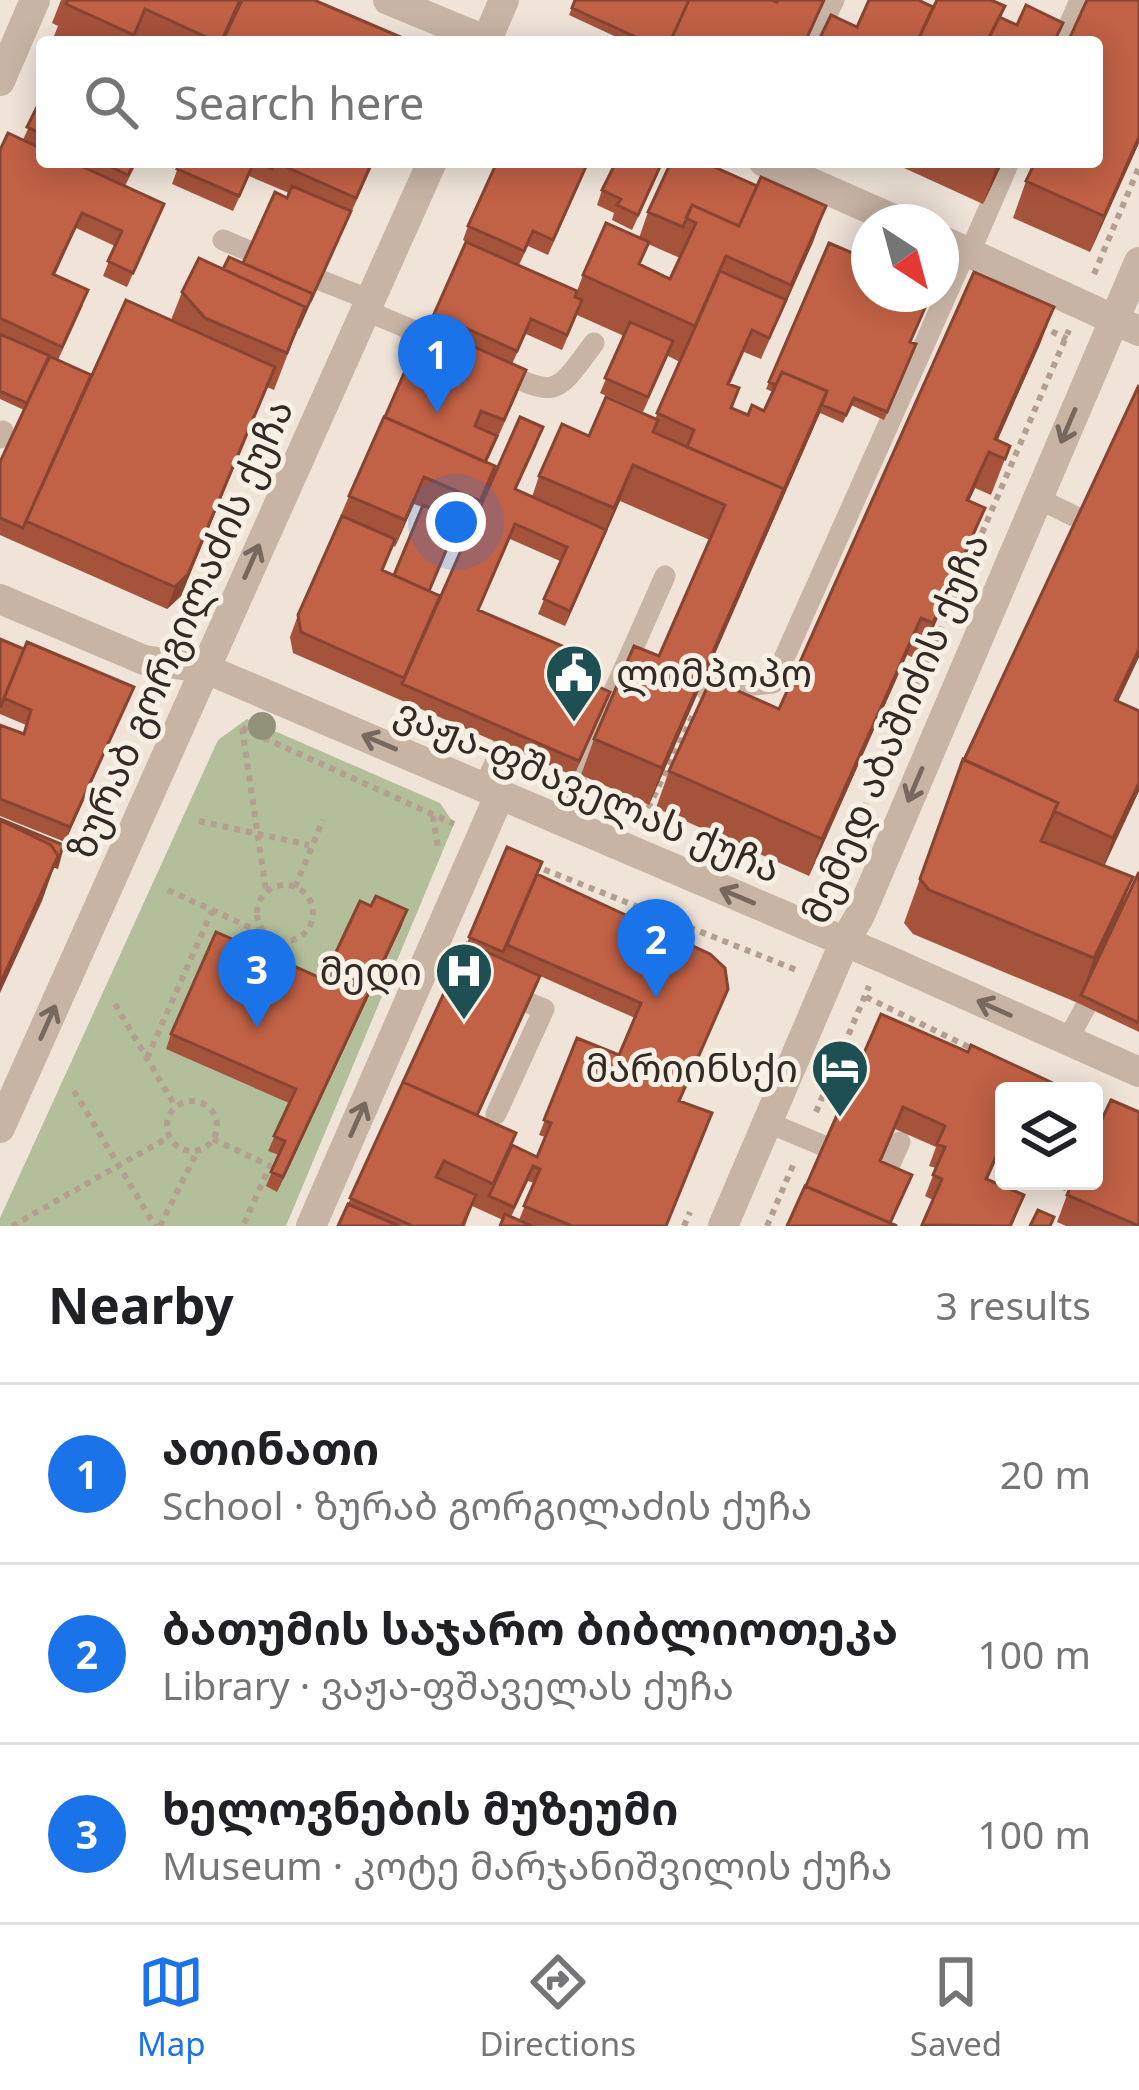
<!DOCTYPE html>
<meta charset="utf-8">
<style>
body{margin:0;font-family:"Noto Sans","Noto Sans Georgian",sans-serif;background:#f6f6f6;color:#202124}
.controls{position:absolute;right:36px;bottom:36px;display:grid;overflow:hidden;border-radius:12px;box-shadow:0 6px 30px #0003}
.controls button{width:108px;height:108px;display:grid;place-items:center;padding:0;border:0;border-bottom:3px solid #e0e0e0;background:#fff;color:#202124;font:60px sans-serif}
.compass{position:absolute;left:851px;top:204px;width:108px;height:108px;border-radius:50%;background:#fff;box-shadow:0 6px 30px #0003;rotate:144deg}
.you{position:absolute;left:456px;top:522px;width:42px;height:42px;margin:-30px;border:9px solid #fff;border-radius:50%;background:#1a73e8;box-shadow:0 0 0 18px #1a73e833}
.badge{display:grid;place-items:center;width:78px;height:78px;border-radius:50%;background:#1a73e8;color:#fff;font-size:39px;font-weight:700}
.pin{position:absolute;translate:-50% -99px;filter:drop-shadow(0 3px 6px #0008)}
.pin::after{content:'';position:absolute;top:63px;width:42px;height:36px;background:inherit;clip-path:polygon(0 0,100% 0,50% 100%)}
.list{margin:0;padding:0;list-style:none}
h2{display:flex;justify-content:space-between;align-items:center;height:156px;margin:0;padding:0 48px;font-size:51px}
h2 small{font-size:39px;font-weight:400;color:#757577}
.list li{display:grid;grid-template-columns:78px 1fr auto;gap:36px;align-items:center;box-sizing:border-box;height:180px;padding:0 48px;border-top:3px solid #e0e0e0}
.list b{display:block;font-size:45px;white-space:nowrap}
.list p{margin:0;font-size:39px;white-space:nowrap;color:#757577}
.list em{font-size:39px;font-style:normal;color:#757577}
.icon{flex:none;width:66px;height:66px;fill:none;stroke:currentColor;stroke-width:2;stroke-linecap:round;stroke-linejoin:round}
.map{position:relative;flex:none;width:1139px;height:1226px;overflow:hidden}
.search{position:absolute;background:#fff;box-shadow:0 6px 30px #0003;left:36px;right:36px;top:36px;height:132px;display:flex;align-items:center;gap:30px;box-sizing:border-box;padding:0 42px;border-radius:12px;color:#757577;font-size:45px}
.sheet{height:696px;background:#fff}
nav{display:flex;justify-content:space-around;align-items:center;box-sizing:border-box;height:168px;border-top:3px solid #e0e0e0;background:#fff;font-size:33px;color:#757577}
nav a{display:grid;justify-items:center;gap:6px}
nav .on{color:#1a73e8}
.map>svg:first-child{display:block}
.green{fill:#b3be9a}
.lines{fill:none;stroke-linecap:round;stroke-linejoin:round}
.path{stroke:#b39e90;stroke-width:6;stroke-dasharray:6 6;stroke-linecap:butt}
.service{stroke:#c7b4a5;stroke-width:21}
.minor{stroke:#c7b4a5;stroke-width:30}
.tertiary{stroke:#c7b4a5;stroke-width:30}
.tree{fill:#919379}
.wall{fill:#a6533c;fill-rule:evenodd}
.shaded-wall{fill:#874431}
.building{fill:#c16146;stroke:#874431;stroke-width:3}
.oneway{stroke:#76685f}
.labels{text-anchor:middle;stroke-width:10;stroke-linejoin:round;paint-order:stroke}
.street-label{font-size:39px;fill:#332a26;stroke:#f8efe5}
.poi-label{font-size:39px;fill:#332a26;stroke:#f8efe5;text-anchor:end}
</style>
<div class="map">
<svg width="1139" height="1226" viewBox="0 0 1139 1226">
<rect width="100%" height="100%" fill="#f0e4d9"/>
<path class="green" d="M247,719L440,803L454,824L286,1226H0V1218L218,740Z"/>
<g class="lines">
<path class="path" d="M1094,274L1139,167
M1041,326L1067,339
M242,728L454,824
M242,728L266,891
M433,816L438,848
M643,819L693,715
M199,821L309,845
M533,865L799,971
M257 913a28 28 0 1 1 56 0a28 28 0 1 1-56 0Z
M295,887L323,820
M168,890L260,932
M826,897L1069,330
M866,997L973,1049
M115,1004L175,1106
M147,1058L212,911
M74,1091L155,1226
M167 1126a25 25 0 1 1 50 0a25 25 0 1 1-50 0Z
M816,1112L869,986
M213,1139L270,1166L243,1226
M12,1226L169,1137
M160,1226L198,1150
M684,1226L690,1212
M767,1226L794,1163"/>
<path class="service" d="M814,42L834,0
M1062,42L1080,0
M223,240L249,251
M970,252L1009,162
M320,280L370,300
M365,310L447,345
M497,369C557,398 555,396 594,343
M0,438L3,431
M1037,498L1080,519
M706,690L773,683L966,251
M484,787L503,745
M557,820L665,576
M1067,1041L1086,1006
M496,1114L544,1009L529,1003
M767,1122L824,1146
M878,1170L886,1173L900,1142"/>
<path class="minor" d="M388,0L490,42
M0,81L35,0
M764,162L900,222
M941,240L1139,331
M0,599L144,660L204,668L883,958L1139,1072
M311,1226L500,794
M723,1226L845,941L860,915L1139,262"/>
<path class="tertiary" d="M486,42L504,0
M0,1128L432,162"/>
</g>
<circle class="tree" cx="262" cy="726" r="14"/>
<path class="wall" d="M61,0H314L407,42H55L52,41L58,26L52,23Z
M575,0L777,2L825,0L806,42H627L569,15Z
M1139,0V143L1090,252L1013,218L1026,181Z
M42,97V162L84,168L86,163L85,162H137L125,186L164,204L127,287L103,276L115,246L76,228L55,275L83,305L58,360L91,375L171,320L182,292L223,269L243,263L289,193L249,176L233,211L172,184L180,162H374L292,343L274,390L267,387L181,596L167,609L0,535V462L24,410L0,399V150L23,140Z
M497,162H589L548,255L528,246L519,265L577,291L583,275L639,238L648,212L757,186L826,206L813,242L761,359L744,352L730,384L739,388L732,408L748,415L764,411L773,392L766,389L769,382L911,342L913,352L884,420L851,405L843,423L820,413L649,805L581,775L594,739L659,656L710,540L620,501L565,626L538,614L560,561L510,539L479,610L566,673L604,707L574,776L293,653L290,637L298,615L349,496L429,327L466,242L463,240L468,226ZM648,244L680,258L670,279L640,265ZM577,315L624,336L600,393L643,412L668,356L680,362L655,419L589,436L539,476L532,497L516,490L538,442L440,596L430,591L458,523L470,528L495,466L487,462L518,392L512,364L526,334L562,350ZM414,504L422,507L394,575L383,571L393,546L395,547Z
M891,162H1003L983,204Z
M658,174L632,230L612,220L614,213L597,205L602,190Z
M1054,307L1040,344L997,440L1010,446L991,495L975,488L969,501L971,544L919,660L907,655L809,876L656,808L669,771L779,709Z
M1139,385V657L1118,701L1139,711V791L1104,866L1119,915L1139,872V1032L1078,1003L913,934L904,923L963,759Z
M0,639L24,649L134,687L65,842L0,816V725L23,734L26,725L0,714Z
M507,847L537,874L728,989L680,1102L667,1226H500L503,1220L472,1206L465,1226H338L467,943ZM540,976L635,1018L619,1055L577,1038L539,1135L545,1137L537,1157L512,1145L516,1133L478,1116ZM528,1181L534,1183L519,1220L511,1217Z
M402,925L277,1192L266,1186L279,1155L268,1151L289,1103L166,1049L171,1034L324,979L328,969Z
M881,1014L1004,1091V1154L1000,1152L988,1179L1024,1195L1012,1226H921L933,1200L925,1196L936,1168L929,1166L936,1147L895,1129L881,1161L904,1196L787,1226Z
M1043,1181H1070L1065,1191Z
M1067,1195L1139,1226H1066L1057,1222Z"/>
<path class="shaded-wall" d="M1139,137V143L1090,252L1104,216Z
M998,162H1003L983,204Z
M826,206L813,242L778,321L791,285Z
M1054,307L1040,344L992,453L995,439Z
M275,367L181,596L167,609L175,587Z
M827,391L820,413L649,805L662,768Z
M989,452L975,488L953,536L967,500Z
M633,465L620,501L565,626L570,611Z
M424,477L414,504L395,547L405,520Z
M985,508L971,544L919,660L933,623Z
M921,618L907,655L809,876L822,839Z
M1139,649V657L1102,736L1115,700Z
M134,687L128,701L65,842L70,827Z
M1139,783V791L1100,875L1113,838Z
M58,856L42,901L0,993V984Z
M1133,877L1116,922L1081,995L1094,958Z
M407,910L402,925L277,1192L283,1177Z
M540,976L532,997L466,1142L474,1121Z"/>
<path class="building" d="M68,0H240L221,42H217L145,9L134,35L66,4Z
M242,0H314L403,38L407,42H222Z
M575,0H689L670,42H647L572,8Z
M689,0H772L777,2L778,0H824L805,42H670Z
M869,0H918L933,7L917,42H818L831,15L857,27Z
M937,0H991L1005,6L987,42H917Z
M1087,0H1139V137L1104,216L1026,181L1035,162H1097V42H1068Z
M1026,5L1063,23L1054,42H987L999,17L1017,25Z
M42,97V134L27,127Z
M8,133L42,149V162H72L164,204L133,273L108,261L122,231L82,213L53,274L88,290L62,347L0,318V150Z
M100,162H135L128,175Z
M180,162H254L239,196L177,169Z
M257,162H275V163L272,169Z
M275,162H372L356,198Z
M497,162H588L553,240L533,231L524,251L468,226Z
M616,162H662L638,215L617,205L621,199L602,190Z
M671,162H703L757,186L739,226L692,205L683,227L648,212Z
M761,177L826,206L791,285L726,256L695,326L583,275L606,223L649,242L639,264L670,279L696,223L686,218L692,205L739,226Z
M292,186L351,211L310,302L313,294L243,263L275,192L287,198Z
M466,242L577,291L575,297L582,300L567,335L531,319L517,351L434,314Z
M829,243L869,260V294H931L910,342L916,344L887,412L854,398L846,415L822,405L827,391L782,372L776,385L769,382Z
M229,257L313,294L298,328L305,307L223,269Z
M199,258L305,307L287,353L205,318L182,292Z
M720,271L786,300L769,338L752,330L728,384L739,388L731,408L748,415L752,405L764,411L782,372L827,391L778,503L784,489L687,447L694,430L657,413Z
M974,272L1054,307L995,439L1010,446L1005,459L989,452L967,500L985,508L933,623L921,618L822,839L669,771L711,679L779,709Z
M126,300L275,367L188,574L175,587L26,521Z
M630,322L673,341L648,397L605,378Z
M425,325L526,370L504,420L481,411L475,426L497,436L485,462L385,417Z
M0,334L50,356L27,403L0,391Z
M49,356L91,375L23,528L0,518V462Z
M1139,385V649L1115,700L1139,711V783L1113,838L1054,811L1058,803L964,760Z
M606,397L658,420L653,432L784,489L662,768L594,739L634,646L659,656L725,505L633,465L614,508L539,476L562,424L589,436Z
M384,417L495,466L480,501L424,477L405,520L349,496Z
M520,417L543,427L515,489L606,530L570,611L544,599L567,547L515,524L478,610L574,651L565,672L610,692L579,761L402,684Z
M423,505L459,520L429,591L394,575Z
M342,516L395,539L382,570L440,596L404,678L301,632L298,615Z
M0,639L24,649L1,706L0,705Z
M27,642L134,687L70,827L0,799V725L24,734L31,710L4,698Z
M963,759L1058,803L1041,841L1133,877L1094,958L929,890L920,879Z
M0,819L63,845L57,867L54,866L58,856L51,845L0,820Z
M0,820L51,845L58,856L0,984Z
M507,847L542,862L503,952L469,937Z
M1139,872V1023L1081,995Z
M537,874L710,954L725,968L728,989L679,1101L712,1113L666,1226H572L524,1206L540,1169L533,1166L514,1207L489,1196L512,1145L537,1157L551,1123L544,1120L577,1038L619,1055L641,1003L507,945Z
M376,896L407,910L283,1177L271,1172L285,1141L274,1136L296,1089L171,1034L216,932L355,993L359,983L328,969L360,901L371,906Z
M467,943L540,976L477,1115L403,1082Z
M881,1014L968,1052L971,1045L1070,1091H1004V1138L986,1179L1024,1195L1010,1226L922,1225L942,1179L933,1175L945,1147L937,1144L945,1126L903,1107L880,1161L912,1175L890,1223L806,1186Z
M403,1082L516,1133L493,1184L444,1161L436,1177L476,1195L462,1226H413L350,1198Z
M1111,1100L1139,1112V1226L1067,1195L1073,1181H1094V1136Z
M1094,1102L1101,1106L1094,1122Z
M805,1186L897,1226H787Z
M348,1204L399,1226H338Z
M1038,1210L1054,1217L1050,1226H1030Z
M505,1214L532,1226H500Z"/>
<defs><path id="oneway-shaft" d="M-6 0H5M1.5-3L5.5 0L1.5 3" fill="none" stroke-width="1.6" stroke-linecap="round" stroke-linejoin="round" transform="scale(3)"/></defs>
<g class="oneway">
<use href="#oneway-shaft" transform="translate(1068 426) rotate(113)"/>
<use href="#oneway-shaft" transform="translate(252 561) rotate(-66)"/>
<use href="#oneway-shaft" transform="translate(379 742) rotate(-157)"/>
<use href="#oneway-shaft" transform="translate(915 785) rotate(113)"/>
<use href="#oneway-shaft" transform="translate(737 896) rotate(-157)"/>
<use href="#oneway-shaft" transform="translate(994 1008) rotate(-156)"/>
<use href="#oneway-shaft" transform="translate(48 1022) rotate(-66)"/>
<use href="#oneway-shaft" transform="translate(358 1119) rotate(-66)"/>
</g>
<defs>
<g id="civic-pin" transform="scale(3)"><path d="M0 17L-7.5 6A9.5 9.5 0 1 1 7.5 6Z" fill="#1e5053" stroke="#f8efe5"/><path d="M-.6-6.5H3V-4.5H.6V-3L4-1V1h2V6H-6V1h2V-1L-.6-3ZM-1.2 2.5V6h2.4V2.5Z" fill="#fff"/></g>
<g id="hospital-pin" transform="scale(3)"><path d="M0 17L-7.5 6A9.5 9.5 0 1 1 7.5 6Z" fill="#1e5053" stroke="#f8efe5"/><path d="M-5-5h3v3.5h4V-5h3V5h-3V1.5h-4V5h-3Z" fill="#fff"/></g>
<g id="hotel-pin" transform="scale(3)"><path d="M0 17L-7.5 6A9.5 9.5 0 1 1 7.5 6Z" fill="#1e5053" stroke="#f8efe5"/><path d="M-6-4.5h1.5V1H6V5H4.5V3h-9V5H-6ZM-4 0a1.8 1.8 0 1 1 3.6 0ZM.5 0V-2.5h3Q6-2.5 6 0Z" fill="#fff"/></g>
</defs>
<g fill-rule="evenodd">
<use href="#civic-pin" x="574" y="673"/>
<use href="#hospital-pin" x="464" y="971"/>
<use href="#hotel-pin" x="840" y="1068"/>
</g>
<g class="labels">
<g class="street-label">
<text transform="translate(180 629) rotate(-66)" y="14">ზურაბ გორგილაძის ქუჩა</text>
<text transform="translate(895 728) rotate(-67)" y="14">მემედ აბაშიძის ქუჩა</text>
<text transform="translate(588 790) rotate(23)" y="14">ვაჟა-ფშაველას ქუჩა</text>
</g>
<g class="poi-label">
<text x="616" y="687" text-anchor="start">ლიმპოპო</text>
<text x="422" y="985">მედი</text>
<text x="798" y="1082">მარიინსქი</text>
</g>
</g>
</svg>
<div class="controls">
<button><svg class="icon" aria-label="layers" viewBox="0 0 24 24"><path d="M12 4l9 5-9 5-9-5zM3 14l9 5 9-5"/></svg></button>
</div>
<svg class="compass" viewBox="-18 -18 36 36"><path d="M0-13l5 13h-10z" fill="#e53935"/><path d="M0 13l5-13h-10z" fill="#757577"/></svg>
<div class="you"></div>
<div class="pin badge" style="left:437px;top:413px">1</div>
<div class="pin badge" style="left:656px;top:998px">2</div>
<div class="pin badge" style="left:257px;top:1028px">3</div>
<div class="search"><svg class="icon" aria-label="search" viewBox="0 0 24 24"><circle cx="10" cy="10" r="6"/><path d="M15 15l6 6"/></svg>Search here</div>
</div>
<section class="sheet">
<h2>Nearby<small>3 results</small></h2>
<ul class="list">
<li><span class="badge">1</span><div><b>ათინათი</b><p>School · ზურაბ გორგილაძის ქუჩა</p></div><em>20 m</em></li>
<li><span class="badge">2</span><div><b>ბათუმის საჯარო ბიბლიოთეკა</b><p>Library · ვაჟა-ფშაველას ქუჩა</p></div><em>100 m</em></li>
<li><span class="badge">3</span><div><b>ხელოვნების მუზეუმი</b><p>Museum · კოტე მარჯანიშვილის ქუჩა</p></div><em>100 m</em></li>
</ul>
</section>
<nav>
<a class="on"><svg class="icon" aria-label="map" viewBox="0 0 24 24"><path d="M3 6l6-2 6 2 6-2v14l-6 2-6-2-6 2zM9 4v14M15 6v14"/></svg>Map</a>
<a><svg class="icon" aria-label="directions" viewBox="0 0 24 24"><path d="M12 3l9 9-9 9-9-9zM9 14v-3h6M13 9l2 2-2 2"/></svg>Directions</a>
<a><svg class="icon" aria-label="saved" viewBox="0 0 24 24"><path d="M7 4h10v16l-5-4-5 4z"/></svg>Saved</a>
</nav>
